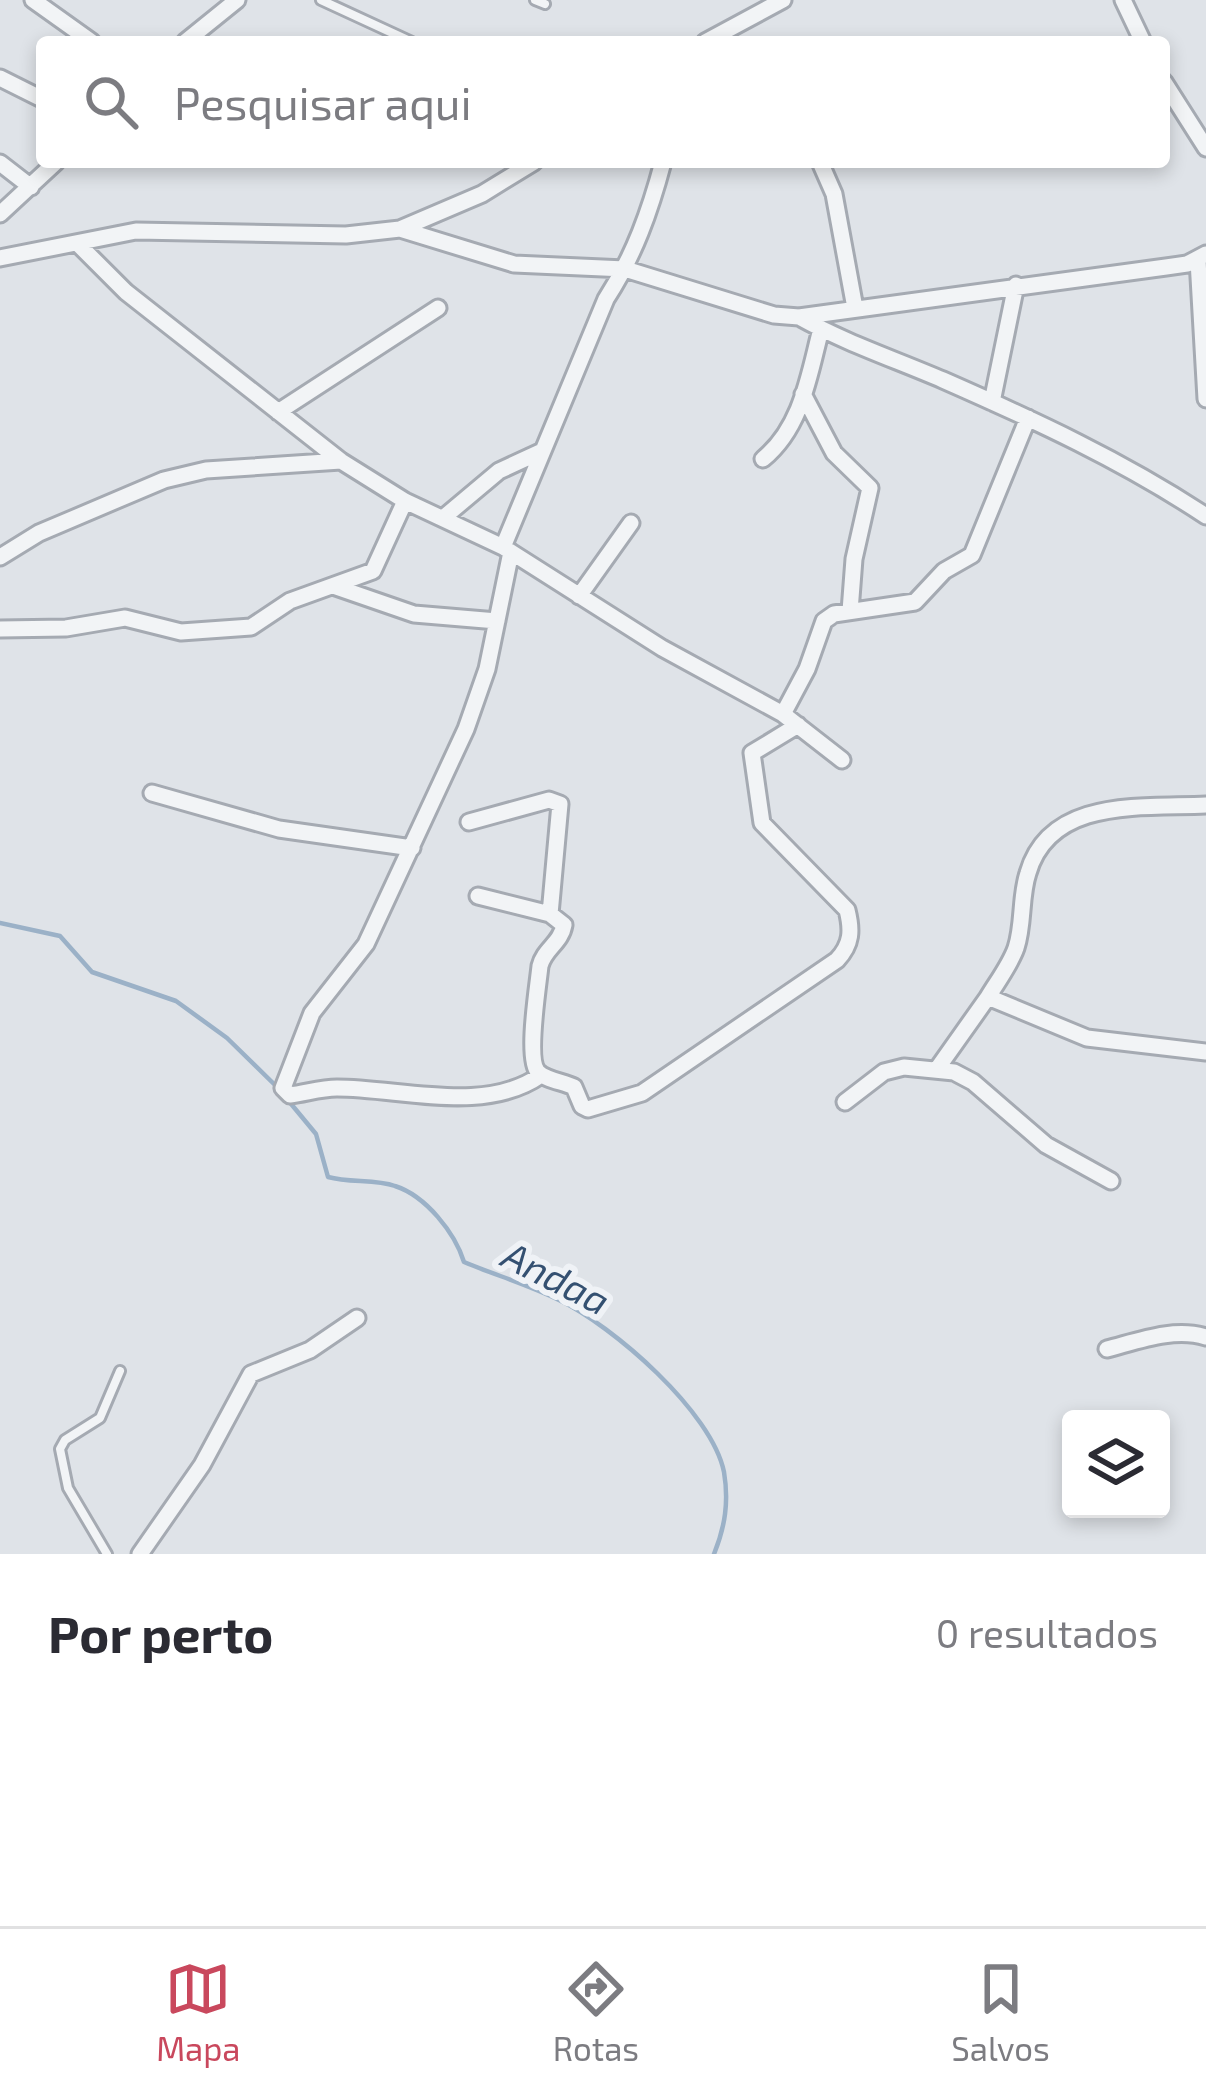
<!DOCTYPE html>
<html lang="pt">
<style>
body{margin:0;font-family:"Exo 2",sans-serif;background:#f2f2f3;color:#2b2b33}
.controls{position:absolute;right:36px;bottom:36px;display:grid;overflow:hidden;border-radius:12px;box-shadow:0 6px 18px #0003}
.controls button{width:108px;height:108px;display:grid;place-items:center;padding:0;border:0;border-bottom:3px solid #e1e1e2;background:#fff;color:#2b2b33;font:60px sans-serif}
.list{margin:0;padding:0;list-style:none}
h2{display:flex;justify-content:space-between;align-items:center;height:156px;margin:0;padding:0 48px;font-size:51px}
h2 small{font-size:39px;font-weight:400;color:#7c7c81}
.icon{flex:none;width:66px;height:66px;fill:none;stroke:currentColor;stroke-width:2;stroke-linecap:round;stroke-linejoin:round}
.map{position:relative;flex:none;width:1206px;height:1554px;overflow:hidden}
.search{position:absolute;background:#fff;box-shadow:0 6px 18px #0003;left:36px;right:36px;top:36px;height:132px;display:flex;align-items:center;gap:30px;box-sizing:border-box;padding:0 42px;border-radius:12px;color:#7c7c81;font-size:45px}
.sheet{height:372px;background:#fff}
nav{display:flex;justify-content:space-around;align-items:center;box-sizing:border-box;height:168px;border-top:3px solid #e1e1e2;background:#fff;font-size:33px;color:#7c7c81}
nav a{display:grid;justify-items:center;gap:6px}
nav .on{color:#c9485d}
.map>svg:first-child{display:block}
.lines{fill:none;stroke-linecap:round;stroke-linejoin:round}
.stream{stroke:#9bb1c7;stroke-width:4.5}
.lane-casing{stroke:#a5aab2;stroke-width:14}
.street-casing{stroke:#a5aab2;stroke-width:21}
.lane{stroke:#f2f4f6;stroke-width:8}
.street{stroke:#f2f4f6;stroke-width:15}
.labels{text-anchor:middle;stroke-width:12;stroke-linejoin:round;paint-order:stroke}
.water-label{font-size:39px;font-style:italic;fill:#345071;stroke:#eff2f6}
</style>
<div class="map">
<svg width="1206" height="1554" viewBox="0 0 1206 1554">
<rect width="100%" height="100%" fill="#dfe3e8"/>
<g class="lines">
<path class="stream" d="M0,923L60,936L92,972L176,1001L227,1038L276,1086
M287,1099L316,1134L328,1177C350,1183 375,1179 395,1186C426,1196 455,1233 464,1262C495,1275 529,1285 559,1300C613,1326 712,1412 724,1472C729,1502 725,1527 714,1554"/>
<g class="lane-casing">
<path id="lane" d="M321,0L412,42
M535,0L545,4
M107,1554L68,1488L60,1449L65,1440L100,1418L120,1371"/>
</g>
<g class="street-casing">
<path id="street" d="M33,0L92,42
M1123,0L1143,42
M185,42L237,0
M705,42L783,0
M0,78L42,99
M1164,82L1206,148
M820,162L834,194L855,308
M0,163L31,187
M0,214L56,162
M400,229L514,264L625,269L774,315L799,317L1166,267L1187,264L1206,254
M78,244L126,292L341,461L405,501L503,547L662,648L783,714L842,760
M0,258L136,231L346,235L400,229L482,194L534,162
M1198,260L1206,399
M799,317C846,343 894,359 943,380C1034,420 1123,461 1206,516
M803,394L834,453L870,488L854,559L850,611
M992,402L1016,285
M278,412L438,308
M763,459C802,427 809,375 821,329
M443,518L499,471L540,452
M503,547L606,299C634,256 650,211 663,162
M511,552L487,669L466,729L366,944L312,1013L283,1088L290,1095C306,1093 321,1088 337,1088C401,1088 484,1115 541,1075
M0,557L39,533L164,480L206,470L341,461
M333,586L414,614L497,621
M579,596L631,523
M0,629L66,628L125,618L181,632L251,627L290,601L373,571L405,501
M783,714L807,669L824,621L834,614L915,602L944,571L972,555L1028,418
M152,793L279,829L412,848
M1206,805C1142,808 1050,797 1028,873C1020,897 1024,924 1016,948C1010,965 997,982 988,997L1087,1038L1206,1052
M469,822L549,800L560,804L550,914
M478,896L550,914L564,925C561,943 544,949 540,966C538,986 526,1059 538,1072C546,1080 564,1082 574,1087L582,1106L588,1109L642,1093L837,960C852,944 852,930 847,910L762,823L752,753L798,725
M937,1069L988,997
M845,1102L884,1072L904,1067L954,1072L973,1082L1046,1145L1111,1181
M1107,1349C1138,1341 1174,1327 1206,1337
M140,1554L202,1465L251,1374L310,1350L357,1318"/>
</g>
<use href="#lane" class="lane"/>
<use href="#street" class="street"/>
</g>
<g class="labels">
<g class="water-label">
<text transform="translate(556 1278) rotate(27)" y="14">Andaa</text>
</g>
</g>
</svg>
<div class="controls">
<button><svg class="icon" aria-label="layers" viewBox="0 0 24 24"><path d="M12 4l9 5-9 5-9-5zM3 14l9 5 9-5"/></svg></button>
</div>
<div class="search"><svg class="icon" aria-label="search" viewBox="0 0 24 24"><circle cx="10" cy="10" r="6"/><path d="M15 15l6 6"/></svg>Pesquisar aqui</div>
</div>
<section class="sheet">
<h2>Por perto<small>0 resultados</small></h2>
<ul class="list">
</ul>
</section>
<nav>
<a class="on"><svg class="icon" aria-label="map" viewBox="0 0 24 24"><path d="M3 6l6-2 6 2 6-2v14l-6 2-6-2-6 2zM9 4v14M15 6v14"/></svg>Mapa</a>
<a><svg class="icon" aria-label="directions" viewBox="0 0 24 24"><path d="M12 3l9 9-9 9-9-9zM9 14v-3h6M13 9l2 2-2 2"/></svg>Rotas</a>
<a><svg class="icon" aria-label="saved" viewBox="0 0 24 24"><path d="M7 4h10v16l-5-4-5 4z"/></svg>Salvos</a>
</nav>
